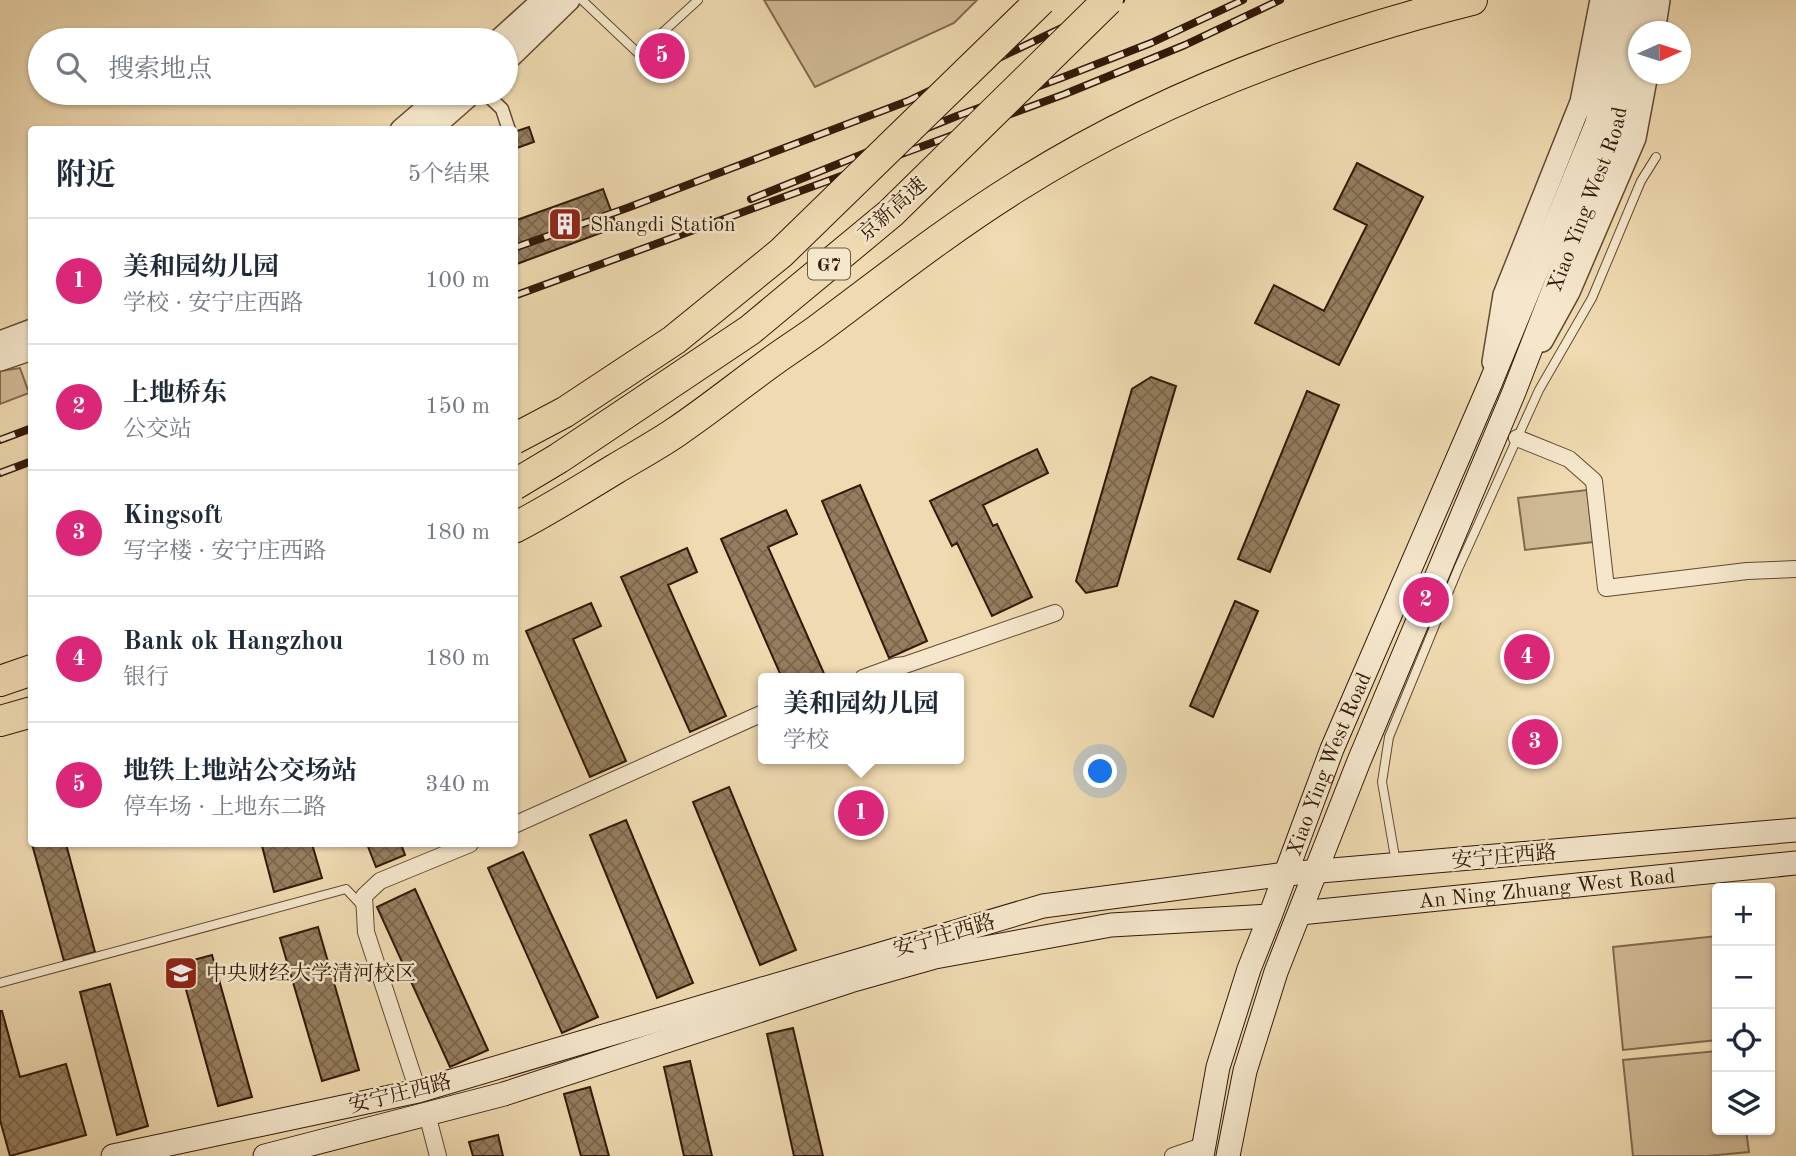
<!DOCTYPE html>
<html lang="zh">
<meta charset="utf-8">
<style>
body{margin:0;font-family:"Old Standard TT","Noto Serif SC",serif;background:#f2f2f3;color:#1f2937}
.controls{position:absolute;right:21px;bottom:21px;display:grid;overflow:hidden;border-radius:7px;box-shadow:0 2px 5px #0004}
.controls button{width:63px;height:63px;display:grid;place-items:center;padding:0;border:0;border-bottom:2px solid #e0e1e3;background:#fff;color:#1f2937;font:35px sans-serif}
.compass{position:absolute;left:1628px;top:21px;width:63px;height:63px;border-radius:50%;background:#fff;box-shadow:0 2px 5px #0004;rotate:87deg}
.you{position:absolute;left:1101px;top:772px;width:24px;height:24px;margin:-18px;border:5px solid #fff;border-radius:50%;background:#1a73e8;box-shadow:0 0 0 10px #1a73e833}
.badge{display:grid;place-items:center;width:46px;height:46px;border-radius:50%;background:#db2777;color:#fff;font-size:23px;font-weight:700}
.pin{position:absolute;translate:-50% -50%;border:4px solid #fff;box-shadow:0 2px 7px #0006}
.popup{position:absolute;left:758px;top:673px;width:206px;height:91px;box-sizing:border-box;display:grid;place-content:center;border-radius:7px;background:#fff;filter:drop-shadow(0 2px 5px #0005);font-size:23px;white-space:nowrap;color:#747a83}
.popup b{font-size:26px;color:#1f2937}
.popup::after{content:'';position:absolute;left:50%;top:100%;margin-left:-14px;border:14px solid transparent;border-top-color:#fff}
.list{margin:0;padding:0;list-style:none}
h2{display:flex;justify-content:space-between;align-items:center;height:91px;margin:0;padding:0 28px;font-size:30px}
h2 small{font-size:23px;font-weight:400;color:#747a83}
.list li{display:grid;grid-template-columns:46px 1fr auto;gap:21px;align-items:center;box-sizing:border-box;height:126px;padding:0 28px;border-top:2px solid #e0e1e3}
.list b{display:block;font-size:26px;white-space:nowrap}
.list p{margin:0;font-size:23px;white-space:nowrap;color:#747a83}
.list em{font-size:23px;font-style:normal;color:#747a83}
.icon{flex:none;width:38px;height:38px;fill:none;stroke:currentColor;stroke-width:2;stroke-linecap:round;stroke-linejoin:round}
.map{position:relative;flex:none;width:1796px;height:1156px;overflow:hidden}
.search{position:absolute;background:#fff;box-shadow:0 2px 5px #0004;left:28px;top:28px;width:490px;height:77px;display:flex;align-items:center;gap:18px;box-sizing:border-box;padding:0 24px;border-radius:38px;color:#747a83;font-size:26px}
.panel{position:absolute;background:#fff;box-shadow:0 2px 5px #0004;left:28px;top:126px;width:490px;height:721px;border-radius:7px}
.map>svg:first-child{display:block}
.green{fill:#cfb994;stroke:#81694d;stroke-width:2}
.building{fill:url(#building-cross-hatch);stroke:#331906;stroke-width:2}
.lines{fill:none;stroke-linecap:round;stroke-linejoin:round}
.service-casing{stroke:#624931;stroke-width:10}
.pedestrian-casing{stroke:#624931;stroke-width:15}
.minor-casing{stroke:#624931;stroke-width:18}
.tertiary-casing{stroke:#624931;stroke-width:24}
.secondary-casing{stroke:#331906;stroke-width:25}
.motorway-casing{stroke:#331906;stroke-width:32}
.service{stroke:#f5e7cc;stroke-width:8}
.pedestrian{stroke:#f5e7cc;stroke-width:12}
.minor{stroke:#f5e7cc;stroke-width:16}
.tertiary{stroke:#f5e7cc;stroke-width:21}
.secondary{stroke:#f5e7cc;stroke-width:23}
.motorway{stroke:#efdab1;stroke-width:30}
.rail-casing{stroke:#331906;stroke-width:8}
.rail{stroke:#f5e7cc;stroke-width:5;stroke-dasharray:16;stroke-linecap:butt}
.motorway-bridge-casing{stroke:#331906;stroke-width:32;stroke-linecap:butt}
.motorway-bridge{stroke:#efdab1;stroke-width:30}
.labels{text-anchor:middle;stroke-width:5;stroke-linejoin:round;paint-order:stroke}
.shield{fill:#f5e7cc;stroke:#6d5741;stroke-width:2}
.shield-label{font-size:19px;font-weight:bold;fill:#331906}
.street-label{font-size:21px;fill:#331906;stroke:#f5e7cc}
.poi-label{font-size:21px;fill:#331906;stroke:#f5e7cc;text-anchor:start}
</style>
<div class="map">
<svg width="1796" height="1156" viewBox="0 0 1796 1156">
<defs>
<pattern id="building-cross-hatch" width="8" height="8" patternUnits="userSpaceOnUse" patternTransform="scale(1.75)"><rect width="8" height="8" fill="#957d5f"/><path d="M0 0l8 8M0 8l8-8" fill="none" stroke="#7a664c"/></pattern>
</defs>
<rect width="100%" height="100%" fill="#efdab1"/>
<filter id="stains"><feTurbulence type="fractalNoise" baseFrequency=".00286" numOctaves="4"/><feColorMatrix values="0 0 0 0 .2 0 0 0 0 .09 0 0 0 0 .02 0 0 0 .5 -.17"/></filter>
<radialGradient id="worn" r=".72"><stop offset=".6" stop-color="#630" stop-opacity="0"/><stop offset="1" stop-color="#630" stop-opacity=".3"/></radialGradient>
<path class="green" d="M764,0H977L954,23L815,87Z
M20,368L29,393L0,404V371Z
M1587,490L1593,542L1525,550L1518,498Z
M1717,936V1040L1623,1050L1613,947Z
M1717,1051V1130H1746L1749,1152L1707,1156H1633L1623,1060Z"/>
<path class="building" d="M529,127L534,142L514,149V132Z
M1357,163L1423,197L1339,365L1255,323L1274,285L1324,311L1367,225L1334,209Z
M603,189L617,227L514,265V221Z
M1151,377L1176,386L1117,586L1086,593L1076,581L1132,389Z
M1307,391L1339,405L1270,572L1238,559Z
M1037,449L1048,473L983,505L993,526L997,524L1032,597L992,616L957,543L952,546L930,501Z
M860,485L927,641L889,658L822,501Z
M786,510L797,534L768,547L826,678H782L721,539Z
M687,548L697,572L668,585L726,716L690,732L621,577Z
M1235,601L1258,611L1213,717L1190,706Z
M591,603L601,626L573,639L626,761L590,777L526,631Z
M729,787L796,950L760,965L693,802Z
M626,820L693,983L657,998L590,835Z
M32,844H66L95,952L64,961Z
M270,844H312L322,878L274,892L262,846Z
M367,844H401L405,855L376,867Z
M523,852L598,1017L562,1033L488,868Z
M415,889L488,1050L450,1067L377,907Z
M318,927L359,1070L322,1081L280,938Z
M212,955L252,1097L218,1106L179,964Z
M110,984L148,1126L117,1135L80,992Z
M0,1011H2L20,1077L66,1064L86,1135L10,1156L0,1120Z
M793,1028L823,1156H794L767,1034Z
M690,1061L712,1156H684L664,1067Z
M590,1087L609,1156H581L564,1094Z
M498,1135L503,1156H473L469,1142Z"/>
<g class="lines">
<g class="service-casing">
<path id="service" d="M582,0L639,54L698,0
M1396,863L1382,782L1389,737L1458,569L1539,390L1592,298L1641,181L1656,157
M0,983L346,889L362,906"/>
</g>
<g class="pedestrian-casing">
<path id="pedestrian" d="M485,93L502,109L509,130"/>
</g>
<g class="minor-casing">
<path id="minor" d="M1517,438L1569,459L1594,481L1606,588L1747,571L1796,569
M863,678L896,666L905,665L1055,613
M514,825L763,713
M418,1091L366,932L364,896L380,881L470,844
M427,1114L438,1156
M1173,1156L1202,1146"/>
</g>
<g class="tertiary-casing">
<path id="tertiary" d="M1654,32L1659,0
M499,40L543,0
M506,61L569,0
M401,130L444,93
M430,130L472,93
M1542,341L1569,292L1635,138L1647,74
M0,342L32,330
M0,360L32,349
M1493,362L1504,295L1581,102L1601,0"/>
</g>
<g class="secondary-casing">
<g id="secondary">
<path id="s1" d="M1300,913L1796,863"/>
<path d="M113,1156L418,1091L1043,906L1286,874L1796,830"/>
<path d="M265,1156L504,1094L850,981L935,957L1111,925L1270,916"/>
<path id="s2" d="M1202,1156L1218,1067L1249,969L1270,916L1332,749L1490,384L1597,123L1622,0"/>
<path id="s3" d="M1228,1156L1245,1071L1276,972L1359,761L1514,392L1615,131L1640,0"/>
</g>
</g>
<g class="motorway-casing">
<path id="motorway" d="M514,528C549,510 582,489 615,469C635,457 657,445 676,432C710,409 742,383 774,360C788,350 802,341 816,331C882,282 947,230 1018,186C1157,98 1312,40 1472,0
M0,681L32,670
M0,721L32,712"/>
</g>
<use href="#service" class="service"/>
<use href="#pedestrian" class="pedestrian"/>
<use href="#minor" class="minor"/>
<use href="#tertiary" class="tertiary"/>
<use href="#secondary" class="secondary"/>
<use href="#motorway" class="motorway"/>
<g class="rail-casing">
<path id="rail" d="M751,199L957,116L1061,78L1151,43L1243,0
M514,248L627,208L908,101L1121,0
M514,296L1065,94L1185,45L1280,0
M0,440L32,428
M0,473L32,461"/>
</g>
<use href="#rail" class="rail"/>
<g class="motorway-bridge-casing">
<path id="motorway-bridge" d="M514,439L565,412L674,340L781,253L1041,0
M514,485L559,458L750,330L891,213L1108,0"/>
</g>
<use href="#motorway-bridge" class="motorway-bridge"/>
</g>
<defs>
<g id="building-square" transform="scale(1.75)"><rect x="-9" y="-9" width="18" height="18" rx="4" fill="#8f2418" stroke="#f5e7cc"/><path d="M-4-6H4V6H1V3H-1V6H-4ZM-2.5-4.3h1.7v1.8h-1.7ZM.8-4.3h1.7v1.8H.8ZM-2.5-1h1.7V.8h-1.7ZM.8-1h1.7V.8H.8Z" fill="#fff"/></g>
<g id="university-square" transform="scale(1.75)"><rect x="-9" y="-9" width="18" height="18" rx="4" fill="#8f2418" stroke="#f5e7cc"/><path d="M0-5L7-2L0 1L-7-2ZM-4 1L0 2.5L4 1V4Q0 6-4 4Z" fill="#fff"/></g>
</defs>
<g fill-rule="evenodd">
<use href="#building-square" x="565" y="224"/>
<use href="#university-square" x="181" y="973"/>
</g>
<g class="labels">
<rect class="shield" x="808" y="248.5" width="42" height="31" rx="5"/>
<g class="shield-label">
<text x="829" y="271">G7</text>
</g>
<g class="street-label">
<text dy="7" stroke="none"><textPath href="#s3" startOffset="1024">Xiao Ying West Road</textPath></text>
<text transform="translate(892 209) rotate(-42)" y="7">京新高速</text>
<text dy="7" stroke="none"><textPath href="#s2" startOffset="413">Xiao Ying West Road</textPath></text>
<text transform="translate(1504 856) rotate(-5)" y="7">安宁庄西路</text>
<text dy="7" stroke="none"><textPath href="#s1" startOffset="248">An Ning Zhuang West Road</textPath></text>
<text transform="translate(944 935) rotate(-16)" y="7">安宁庄西路</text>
<text transform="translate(400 1093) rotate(-14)" y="7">安宁庄西路</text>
</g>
<g class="poi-label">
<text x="590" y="231">Shangdi Station</text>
<text x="206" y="980">中央财经大学清河校区</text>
</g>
</g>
<rect width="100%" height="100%" filter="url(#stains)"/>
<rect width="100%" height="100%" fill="url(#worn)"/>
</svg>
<div class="controls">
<button>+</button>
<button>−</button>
<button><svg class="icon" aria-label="locate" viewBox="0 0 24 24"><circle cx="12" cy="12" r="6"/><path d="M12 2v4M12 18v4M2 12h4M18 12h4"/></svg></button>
<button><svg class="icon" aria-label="layers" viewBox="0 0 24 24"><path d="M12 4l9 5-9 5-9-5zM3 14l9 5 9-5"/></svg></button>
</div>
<svg class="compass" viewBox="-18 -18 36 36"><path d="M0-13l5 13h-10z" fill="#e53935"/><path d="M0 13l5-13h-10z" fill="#747a83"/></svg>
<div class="you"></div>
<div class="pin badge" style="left:861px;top:813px">1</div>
<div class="popup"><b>美和园幼儿园</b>学校</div>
<div class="pin badge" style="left:1426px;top:600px">2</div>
<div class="pin badge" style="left:1535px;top:742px">3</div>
<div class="pin badge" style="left:1527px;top:657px">4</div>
<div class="pin badge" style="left:662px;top:56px">5</div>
<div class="search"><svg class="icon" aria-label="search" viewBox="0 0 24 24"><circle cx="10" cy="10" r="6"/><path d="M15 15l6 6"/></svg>搜索地点</div>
<section class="panel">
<h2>附近<small>5个结果</small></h2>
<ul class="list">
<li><span class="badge">1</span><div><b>美和园幼儿园</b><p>学校 · 安宁庄西路</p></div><em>100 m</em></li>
<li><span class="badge">2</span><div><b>上地桥东</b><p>公交站</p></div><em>150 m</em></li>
<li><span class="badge">3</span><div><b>Kingsoft</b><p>写字楼 · 安宁庄西路</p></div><em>180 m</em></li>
<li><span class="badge">4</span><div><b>Bank ok Hangzhou</b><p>银行</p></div><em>180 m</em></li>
<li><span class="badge">5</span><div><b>地铁上地站公交场站</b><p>停车场 · 上地东二路</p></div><em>340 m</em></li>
</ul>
</section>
</div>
